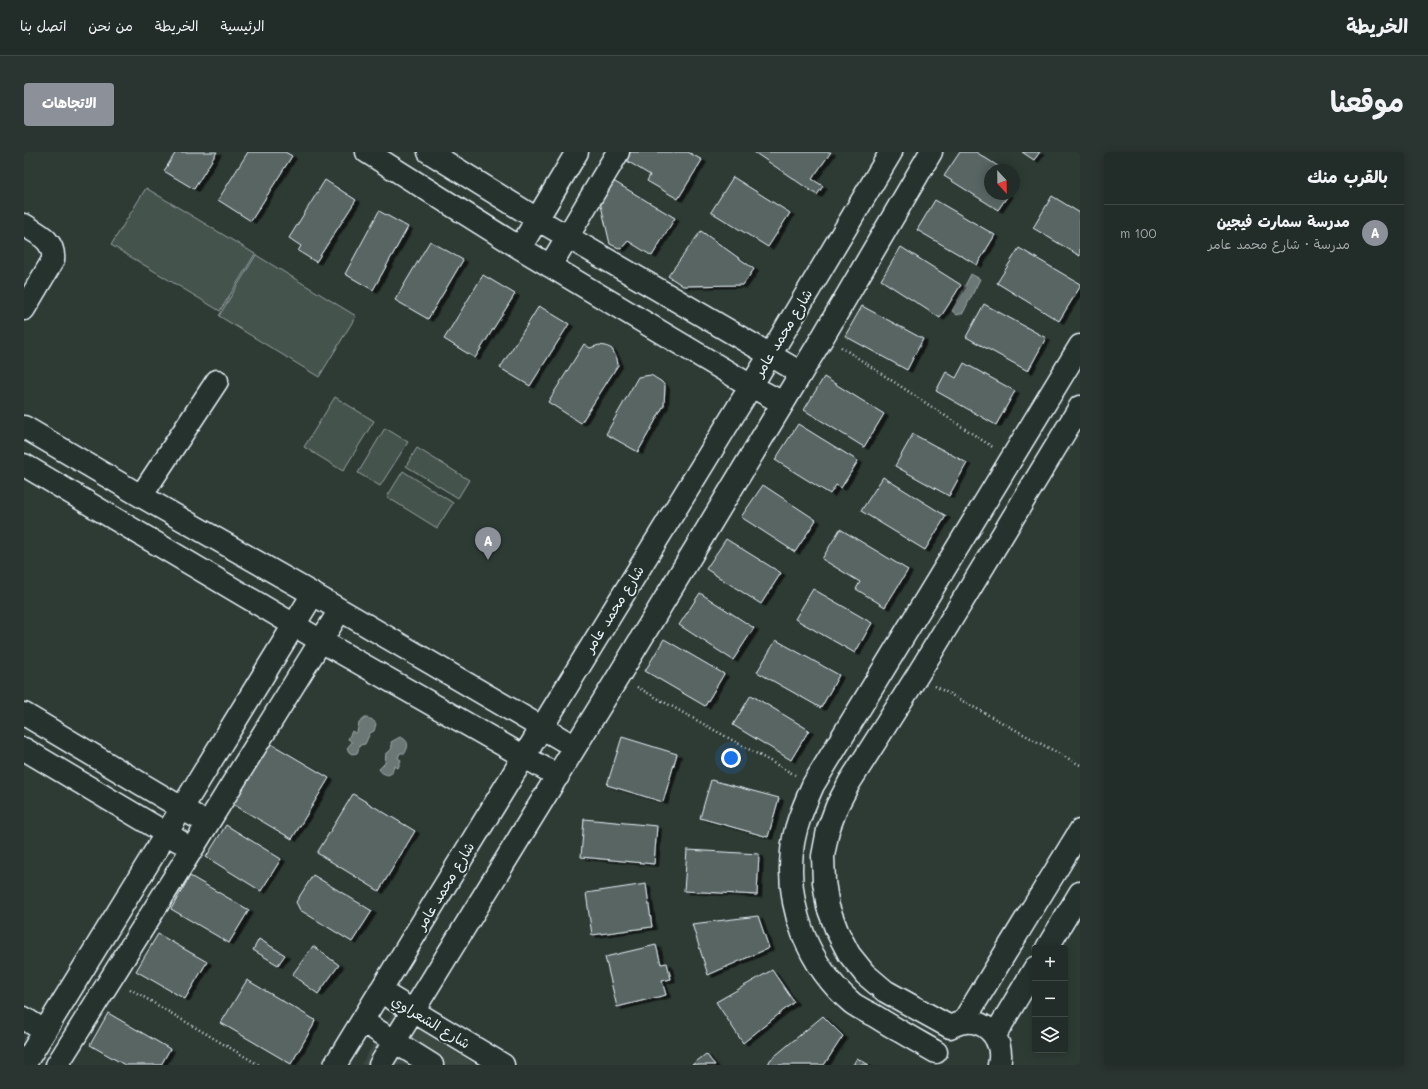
<!DOCTYPE html>
<html lang="ar">
<meta charset="utf-8">
<style>
body{margin:0;font-family:Mali,"Playpen Sans Arabic",sans-serif;background:#2a3430;color:#f1f3f6;direction:rtl}
.controls{position:absolute;right:12px;bottom:12px;display:grid;overflow:hidden;border-radius:4px;box-shadow:0 2px 10px #0003}
.controls button{width:36px;height:36px;display:grid;place-items:center;padding:0;border:0;border-bottom:1px solid #3f4845;background:#222c28;color:#f1f3f6;font:20px sans-serif}
.compass{position:absolute;left:960px;top:12px;width:36px;height:36px;border-radius:50%;background:#222c28;box-shadow:0 2px 10px #0003;rotate:158deg}
.you{position:absolute;left:707px;top:606px;width:14px;height:14px;margin:-10px;border:3px solid #fff;border-radius:50%;background:#1a73e8;box-shadow:0 0 0 6px #1a73e833}
.badge{display:grid;place-items:center;width:26px;height:26px;border-radius:50%;background:#8c9099;color:#fff;font-size:13px;font-weight:700}
.pin{position:absolute;translate:-50% -33px;filter:drop-shadow(0 1px 2px #0008)}
.pin::after{content:'';position:absolute;top:21px;width:14px;height:12px;background:inherit;clip-path:polygon(0 0,100% 0,50% 100%)}
.list{margin:0;padding:0;list-style:none}
h2{display:flex;justify-content:space-between;align-items:center;height:52px;margin:0;padding:0 16px;font-size:17px}
h2 small{font-size:13px;font-weight:400;color:#a2a7a8}
.list li{display:grid;grid-template-columns:26px 1fr auto;gap:12px;align-items:center;box-sizing:border-box;height:56px;padding:0 16px;border-top:1px solid #3f4845}
.list b{display:block;font-size:15px;white-space:nowrap}
.list p{margin:0;font-size:13px;white-space:nowrap;color:#a2a7a8}
.list em{font-size:13px;font-style:normal;color:#a2a7a8}
.icon{flex:none;width:22px;height:22px;fill:none;stroke:currentColor;stroke-width:2;stroke-linecap:round;stroke-linejoin:round}
.map{position:relative;flex:none;width:1056px;height:913px;overflow:hidden;direction:ltr;border-radius:4px}
header{display:flex;align-items:center;gap:24px;box-sizing:border-box;height:56px;padding:0 20px;background:#222c28;border-bottom:1px solid #3f4845}
header strong{font-size:19px}
nav{display:flex;gap:22px;margin-inline-start:auto;font-size:14px}
.intro{display:flex;align-items:center;justify-content:space-between;box-sizing:border-box;height:96px;padding:0 24px}
h1{margin:0;font-size:28px}
.button{padding:10px 18px;border-radius:4px;background:#8c9099;color:#fff;font-size:14px;font-weight:700}
main{display:flex;gap:24px;padding:0 24px}
aside{flex:1;background:#222c28;border-radius:4px;box-shadow:0 2px 10px #0003}
.map>svg:first-child{display:block}
.built{fill:#3b4843}
.green{fill:#45524e;stroke:#96a2a3}
.water{fill:#6b7775;stroke:#9da8a9}
.building{fill:#596563;stroke:#e8f1f8;filter:url(#shadow)}
.lines{fill:none;stroke-linecap:round;stroke-linejoin:round}
.minor-casing{stroke:#e8f1f8;stroke-width:25}
.path{stroke:#e8f1f8;stroke-width:2.5;stroke-dasharray:1 3;stroke-linecap:butt}
.minor{stroke:#26332d;stroke-width:22}
.labels{text-anchor:middle;stroke-width:4;stroke-linejoin:round;paint-order:stroke}
.street-label{font-size:14px;fill:#e8f1f8;stroke:#26332d}
</style>
<header>
<strong>الخريطة</strong>
<nav><a>الرئيسية</a><a>الخريطة</a><a>من نحن</a><a>اتصل بنا</a></nav>
</header>
<div class="intro"><h1>موقعنا</h1><a class="button">الاتجاهات</a></div>
<main>
<aside>
<h2>بالقرب منك<small></small></h2>
<ul class="list">
<li><span class="badge">A</span><div><b>مدرسة سمارت فيجين</b><p>مدرسة · شارع محمد عامر</p></div><em>100 m</em></li>
</ul>
</aside>
<div class="map">
<svg width="1056" height="913" viewBox="0 0 1056 913">
<defs>
<filter id="shadow"><feDropShadow dx="4.5" dy="2.5" stdDeviation="0" flood-color="#0009"/></filter>
</defs>
<rect width="100%" height="100%" fill="#2e3b35"/>
<filter id="ink" filterUnits="userSpaceOnUse"><feTurbulence type="fractalNoise" baseFrequency=".025" numOctaves="2"/><feDisplacementMap in="SourceGraphic" scale="8" xChannelSelector="R" yChannelSelector="G"/><feConvolveMatrix kernelMatrix="1 2 1 2 8 2 1 2 1" color-interpolation-filters="sRGB"/></filter>
<g filter="url(#ink)">
<path class="built" d="M369,859L452,913H337Z"/>
<path class="green" d="M122,36L231,102L196,159L87,93Z
M232,103L332,164L295,225L195,164Z
M311,245L350,269L319,319L280,295Z
M361,276L384,290L356,334L334,321Z
M393,296L445,328L434,346L382,314Z
M379,319L429,351L413,376L363,345Z"/>
<path class="water" d="M947,122L956,127L939,161L933,163L928,159Z
M341,566C345,566 349,567 352,572L350,579L346,581L341,592L336,593L333,601L328,602L325,600L323,596L328,590L324,587L328,579L331,581L333,580L335,571Z
M376,585C385,588 385,594 381,601H376L374,606L377,608L374,616L370,614L368,621L364,623C360,622 357,621 355,617L361,611L362,601L365,600L368,596L367,590Z"/>
<path class="building" d="M152,0H193L170,37L140,19Z
M224,0H261L268,4L227,69L194,48Z
M604,0H664L678,8L654,47L623,29L626,23L600,7Z
M730,0H807L788,27L799,34L793,43Z
M936,0H952L980,18H966V42H985L974,58L920,24Z
M998,0H1016L1010,8Z
M709,25L766,61L744,95L687,60Z
M586,27L651,66L628,104L604,89L597,97L586,92L575,45Z
M301,28L332,48L292,110L274,99L277,94L265,86Z
M1028,44L1056,61V104L1009,76Z
M911,48L971,83L953,113L893,78Z
M355,59L384,75L349,138L321,122Z
M677,79L730,117L719,133L659,134L644,124Z
M406,89L439,108L404,167L371,148Z
M877,95L937,133L916,166L857,128Z
M995,96L1056,132V135L1035,169L973,131Z
M459,123L491,142L451,206L420,187Z
M960,152L1022,186L1004,219L942,185Z
M515,154L545,172L506,234L476,216Z
M838,154L899,187L883,218L821,184Z
M560,192L566,196L575,193L582,194L588,197L593,207L594,213L557,271L524,250Z
M940,211L991,239L972,273L912,239L922,220L932,226Z
M627,223L638,230L641,234L640,253L614,300L582,282L614,225Z
M800,225L860,262L840,295L780,258Z
M774,272L834,309L817,336L812,333L806,342L751,308Z
M889,282L943,311L925,344L871,314Z
M859,325L922,364L901,398L837,359Z
M739,333L792,368L771,400L717,365Z
M816,377L884,418L861,455L832,437L836,430L798,407Z
M702,387L757,421L737,452L682,417Z
M789,437L848,471L831,501L771,467Z
M676,441L730,476L709,508L655,473Z
M640,487L700,522L681,554L621,519Z
M752,488L815,523L797,556L733,520Z
M727,543L785,578L767,608L709,573Z
M598,585L653,602L639,650L583,633Z
M244,590L305,626L268,687L207,651Z
M687,628L755,646L744,685L676,666Z
M329,642L391,679L355,739L293,701Z
M560,667L633,674L630,712L557,705Z
M202,673L257,707L237,739L182,705Z
M663,698L735,702L733,743L660,739Z
M289,723L348,759L328,790L276,758L272,750Z
M166,724L225,758L205,791L147,757Z
M622,732L628,775L568,783L562,741Z
M734,764L745,796L684,823L668,772Z
M134,782L183,810L161,847L112,819Z
M235,787L261,803L254,813L229,798Z
M632,793L637,812L643,811L647,827L638,829L642,843L593,855L581,805Z
M289,794L315,813L294,842L268,823Z
M748,818L770,850L719,891L692,850Z
M223,828L291,868L289,874L267,912L197,871Z
M84,861L146,897L137,913H101L66,893Z
M799,864L819,884L800,913H744L746,908Z
M682,902L691,913H668Z
M833,906L845,913H829Z"/>
<g class="lines">
<g class="minor-casing">
<path id="minor" d="M343,0L496,96L727,234L759,251
M405,0L513,67L777,221
M0,73C15,82 31,89 29,108L0,157
M496,96L553,0
M526,114L594,0
M0,275L117,344L289,442L551,595
M0,313L297,489L534,624
M117,344L193,229
M0,562L171,664
M0,597L155,689
M1023,796L1056,741
M356,839L479,913
M0,866L20,879
M338,869L408,913
M939,870L1056,679
M928,874C956,860 982,884 975,913
M926,875L861,839L841,822L825,802L813,779L804,755L800,730L799,704L804,678L813,654L825,631L893,524L1056,255
M971,883L1011,816
M912,900C893,889 873,878 854,866C846,861 836,857 828,851C784,813 762,756 768,699C770,676 780,654 789,633L1056,194
M0,913L158,656L289,442
M33,913L168,697L316,458
M311,913L746,203L867,0
M356,913L594,525L800,183L907,0"/>
</g>
<path class="path" d="M817,195L970,296
M911,534L1056,613
M613,535L771,623
M106,837L235,913"/>
<use href="#minor" class="minor"/>
</g>
</g>
<g class="labels">
<g class="street-label">
<text transform="translate(759 181) rotate(-59)" y="5">شارع محمد عامر</text>
<text transform="translate(590 457) rotate(-58)" y="5">شارع محمد عامر</text>
<text transform="translate(421 734) rotate(-59)" y="5">شارع محمد عامر</text>
<text transform="translate(407 870) rotate(31)" y="5">شارع الشعراوي</text>
</g>
</g>
</svg>
<div class="controls">
<button>+</button>
<button>−</button>
<button><svg class="icon" aria-label="layers" viewBox="0 0 24 24"><path d="M12 4l9 5-9 5-9-5zM3 14l9 5 9-5"/></svg></button>
</div>
<svg class="compass" viewBox="-18 -18 36 36"><path d="M0-13l5 13h-10z" fill="#e53935"/><path d="M0 13l5-13h-10z" fill="#a2a7a8"/></svg>
<div class="you"></div>
<div class="pin badge" style="left:464px;top:408px">A</div>
</div>
</main>
